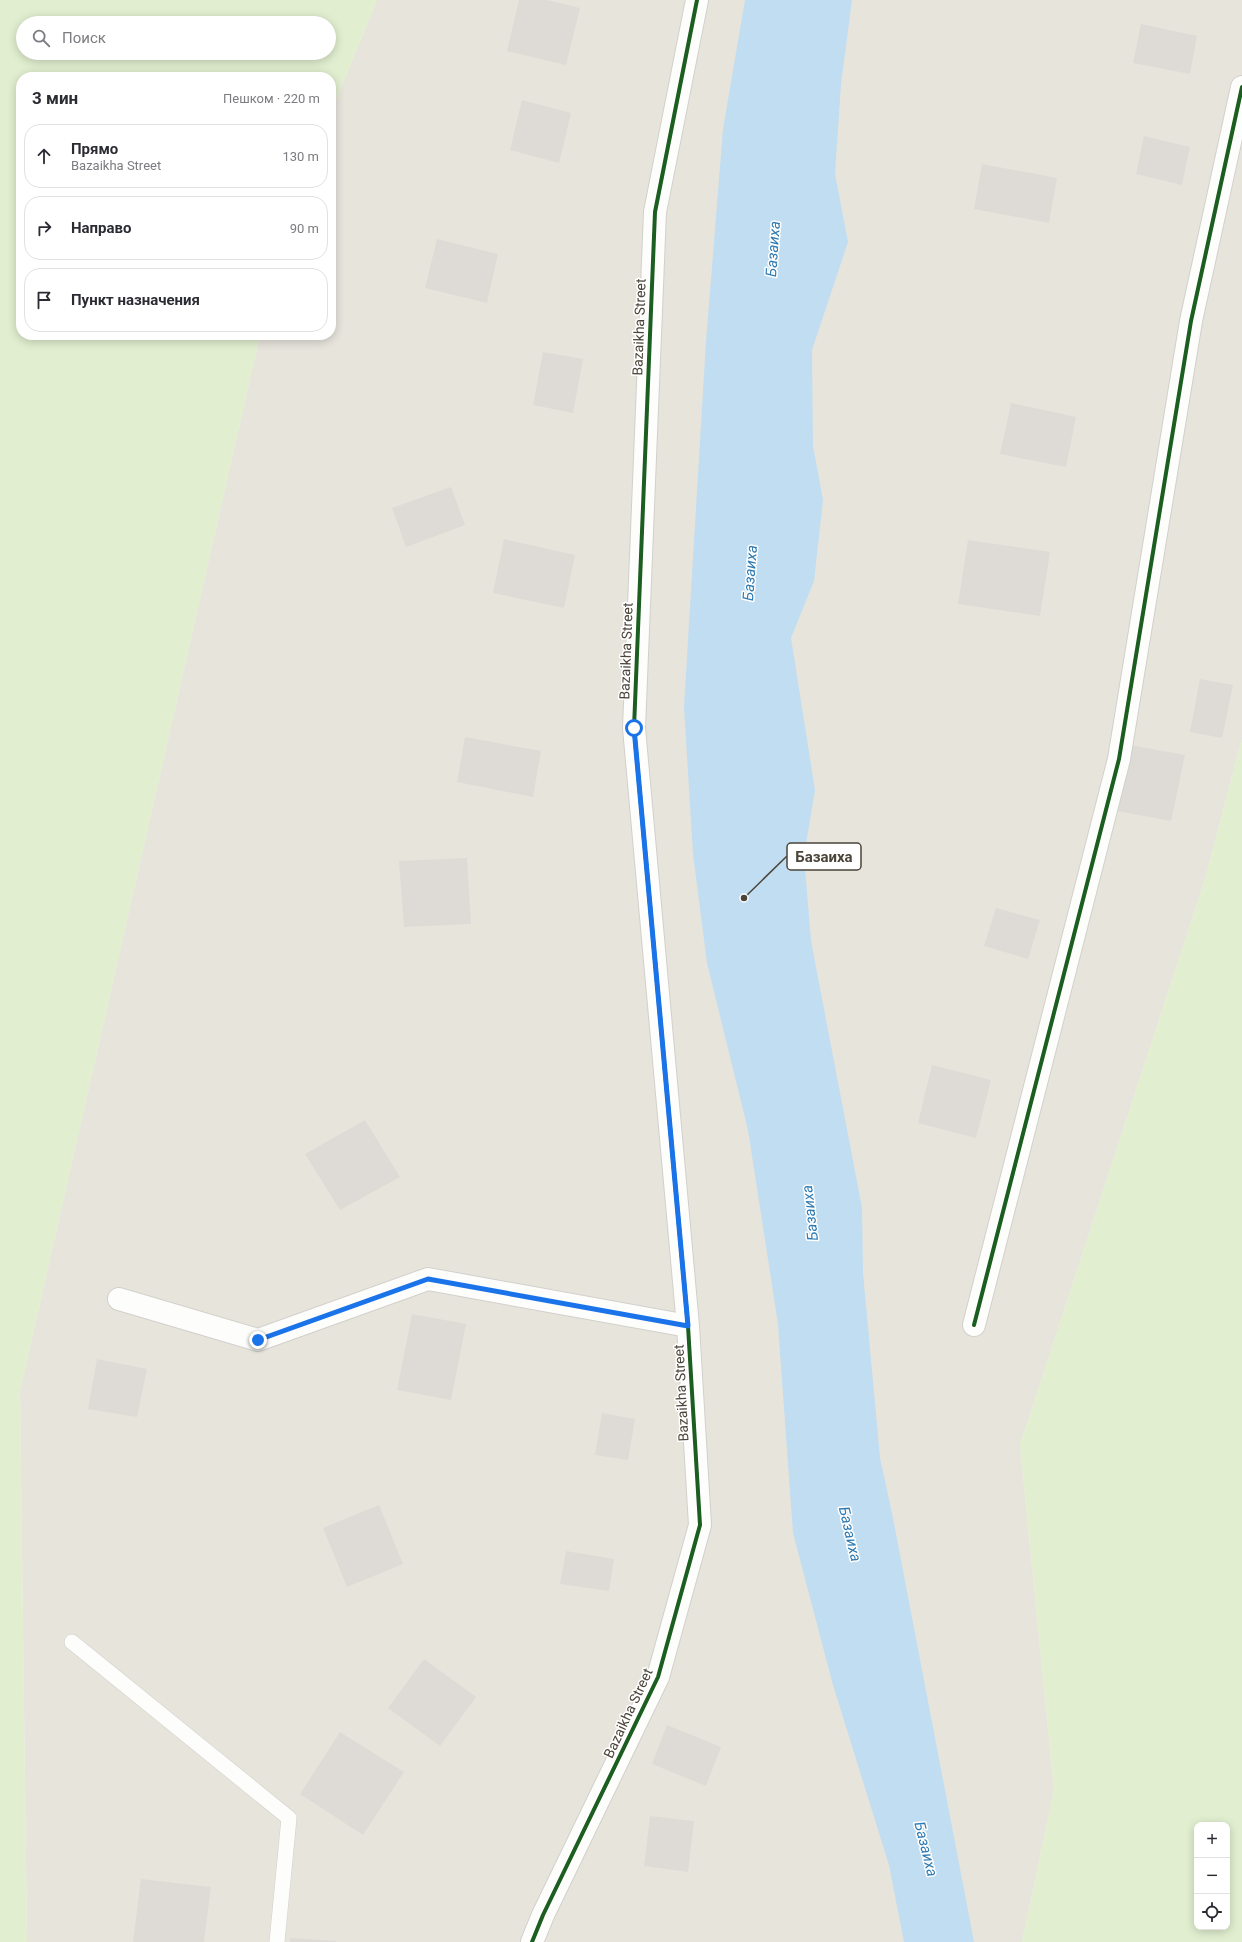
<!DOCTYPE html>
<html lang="ru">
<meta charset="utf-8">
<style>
body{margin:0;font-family:Roboto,sans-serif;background:#f7f7f7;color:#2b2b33}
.controls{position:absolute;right:12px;bottom:12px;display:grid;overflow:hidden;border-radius:8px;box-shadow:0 2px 10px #0003}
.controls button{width:36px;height:36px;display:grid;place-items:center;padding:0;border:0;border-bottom:1px solid #e1e1e2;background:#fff;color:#2b2b33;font:20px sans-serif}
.stop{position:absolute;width:12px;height:12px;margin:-9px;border:3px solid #1a73e8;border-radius:50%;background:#fff}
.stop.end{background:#1a73e8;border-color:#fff;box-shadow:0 1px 4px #0008}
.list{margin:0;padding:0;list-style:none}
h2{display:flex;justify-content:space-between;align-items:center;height:52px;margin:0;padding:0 16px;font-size:17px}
h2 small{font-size:13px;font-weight:400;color:#7c7c81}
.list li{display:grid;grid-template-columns:26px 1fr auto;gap:12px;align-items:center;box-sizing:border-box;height:64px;margin:0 8px 8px;padding:0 8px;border:1px solid #e1e1e2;border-radius:16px}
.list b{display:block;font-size:15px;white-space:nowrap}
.list p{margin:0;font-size:13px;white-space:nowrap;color:#7c7c81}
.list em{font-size:13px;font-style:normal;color:#7c7c81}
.icon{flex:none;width:22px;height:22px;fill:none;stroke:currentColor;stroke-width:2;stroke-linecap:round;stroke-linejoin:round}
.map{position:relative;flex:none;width:1242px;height:1942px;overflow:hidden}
.search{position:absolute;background:#fff;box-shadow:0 2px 10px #0003;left:16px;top:16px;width:320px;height:44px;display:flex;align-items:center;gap:10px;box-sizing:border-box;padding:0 14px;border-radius:22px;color:#7c7c81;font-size:15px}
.panel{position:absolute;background:#fff;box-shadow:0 2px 10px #0003;left:16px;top:72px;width:320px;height:268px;border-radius:16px}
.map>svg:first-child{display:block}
.residential{fill:#e7e4dc}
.green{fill:#e1eecf;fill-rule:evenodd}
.water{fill:#c0ddf1}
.building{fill:#dedbd6}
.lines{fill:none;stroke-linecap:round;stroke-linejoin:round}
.service-casing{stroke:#d2d0cb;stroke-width:16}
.minor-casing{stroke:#d2d0cb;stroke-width:24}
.service{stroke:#fdfdfc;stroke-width:15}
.minor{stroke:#fdfdfc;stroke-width:22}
.cycleway-casing{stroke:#fff;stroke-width:6}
.cycleway{stroke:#1b5e20;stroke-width:4}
.route{stroke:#1a73e8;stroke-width:5}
.labels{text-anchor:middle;stroke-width:3;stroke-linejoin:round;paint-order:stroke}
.street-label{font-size:14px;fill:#4b4439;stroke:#fff}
.water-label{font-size:15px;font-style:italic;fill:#2e7ab2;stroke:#fff}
.leader{fill:none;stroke:#4b4439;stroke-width:1.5}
.callout-dot{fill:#4b4439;stroke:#fff;stroke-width:1.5}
.callout{fill:#fff;stroke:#4b4439;stroke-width:1.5}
.callout-label{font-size:15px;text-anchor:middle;font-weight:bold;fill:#4b4439}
</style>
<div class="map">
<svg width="1242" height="1942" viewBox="0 0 1242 1942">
<rect width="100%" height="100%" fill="#f4f2ee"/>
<path class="residential" d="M377,0H1242V738L1206,876L1020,1445L1054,1790L1022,1942H27L20,1391L260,335H331V112Z"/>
<path class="green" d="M0,0H377L331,112V77H21V335H260L20,1391L27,1942H0ZM23,23H329V53H23Z
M1242,738V1942H1022L1054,1790L1020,1445L1206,876ZM1197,1825H1227V1927H1197Z"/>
<path class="water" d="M745,0H852L841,84L835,174L848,242L812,350L813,446L823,500L814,581L791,638L815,790L804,856L811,941L862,1208L863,1273L880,1458L893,1518L974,1942H904L889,1865L833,1685L793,1533L778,1324L748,1130L707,963L693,854L684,707L706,342L723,129Z"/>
<path class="building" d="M519,0H547L580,8L566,65L507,51Z
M1141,24L1197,36L1190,74L1133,63Z
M522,100L571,113L559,163L510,150Z
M1144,136L1190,147L1182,185L1136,174Z
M982,164L1057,178L1049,223L974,209Z
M437,239L498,254L487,303L425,288Z
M543,352L583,359L573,413L533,405Z
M1011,403L1076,417L1066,467L1000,454Z
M451,487L465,525L406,547L392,508Z
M504,539L575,555L564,608L493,593Z
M968,540L1050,552L1040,616L958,604Z
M1200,679L1233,685L1222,738L1190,732Z
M465,737L541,751L533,797L457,782Z
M1130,745L1185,755L1171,821L1117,811Z
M467,858L471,924L404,927L399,861Z
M996,908L1040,920L1028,959L984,946Z
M932,1065L991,1080L976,1138L918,1123Z
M365,1120L400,1177L340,1210L305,1154Z
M412,1314L466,1324L451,1400L397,1390Z
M97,1359L147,1369L137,1417L88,1409Z
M602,1413L635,1419L628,1460L595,1455Z
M379,1505L403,1564L347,1587L323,1528Z
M566,1551L614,1559L609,1591L560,1584Z
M424,1659L476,1697L440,1746L388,1708Z
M667,1725L721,1747L706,1786L652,1764Z
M340,1732L404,1772L363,1835L300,1794Z
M650,1816L694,1821L688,1872L644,1866Z
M141,1879L211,1887L204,1942H133Z
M290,1938L336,1941V1942H290Z"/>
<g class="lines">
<g class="service-casing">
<path id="service" d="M72,1642L289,1818L277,1942"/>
</g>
<g class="minor-casing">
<path id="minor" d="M119,1299L258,1340L428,1279L688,1326
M974,1325L1119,759L1191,321L1242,87
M532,1942L543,1915L658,1677L700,1525L688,1326L634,728L655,212L697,0"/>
</g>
<use href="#service" class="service"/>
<use href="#minor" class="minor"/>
<g class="cycleway-casing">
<path id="cycleway" d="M974,1325L1119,759L1191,321L1242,87
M532,1942L543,1915L658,1677L700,1525L688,1326L634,728L655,212L697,0"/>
</g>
<use href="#cycleway" class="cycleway"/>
</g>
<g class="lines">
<path class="route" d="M258,1340L428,1279L688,1326L634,728"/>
</g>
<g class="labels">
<g class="street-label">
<text transform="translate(639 327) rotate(-88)" y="5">Bazaikha Street</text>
<text transform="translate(626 651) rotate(-88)" y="5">Bazaikha Street</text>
<text transform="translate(681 1393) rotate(-93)" y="5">Bazaikha Street</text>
<text transform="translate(628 1713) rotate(-65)" y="5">Bazaikha Street</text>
</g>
<g class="water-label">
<text transform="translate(773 249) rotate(-86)" y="5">Базаиха</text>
<text transform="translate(750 573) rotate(-86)" y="5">Базаиха</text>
<text transform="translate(810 1213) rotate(-96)" y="5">Базаиха</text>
<text transform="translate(850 1534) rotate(77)" y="5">Базаиха</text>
<text transform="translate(926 1849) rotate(76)" y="5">Базаиха</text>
</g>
</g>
<path class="leader" d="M744 898L787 856"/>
<circle class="callout-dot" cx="744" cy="898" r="4"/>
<rect class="callout" x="787" y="843" width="74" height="27" rx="4"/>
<g class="callout-label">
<text x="824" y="862">Базаиха</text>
</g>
</svg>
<div class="controls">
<button>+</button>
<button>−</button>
<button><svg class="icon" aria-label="locate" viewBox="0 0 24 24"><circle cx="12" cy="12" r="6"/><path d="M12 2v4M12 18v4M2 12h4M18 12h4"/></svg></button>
</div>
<div class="stop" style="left:634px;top:728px"></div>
<div class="stop end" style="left:258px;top:1340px"></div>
<div class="search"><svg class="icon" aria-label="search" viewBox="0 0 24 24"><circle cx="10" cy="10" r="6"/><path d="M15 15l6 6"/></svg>Поиск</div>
<section class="panel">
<h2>3 мин<small>Пешком · 220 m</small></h2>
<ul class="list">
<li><svg class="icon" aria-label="ahead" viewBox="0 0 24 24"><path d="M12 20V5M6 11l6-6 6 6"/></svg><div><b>Прямо</b><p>Bazaikha Street</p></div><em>130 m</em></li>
<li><svg class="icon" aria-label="right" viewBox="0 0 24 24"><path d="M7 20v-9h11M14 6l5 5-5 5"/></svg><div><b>Направо</b></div><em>90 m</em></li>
<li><svg class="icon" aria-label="arrive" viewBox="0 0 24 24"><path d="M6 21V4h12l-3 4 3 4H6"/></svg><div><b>Пункт назначения</b></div></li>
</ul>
</section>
</div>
